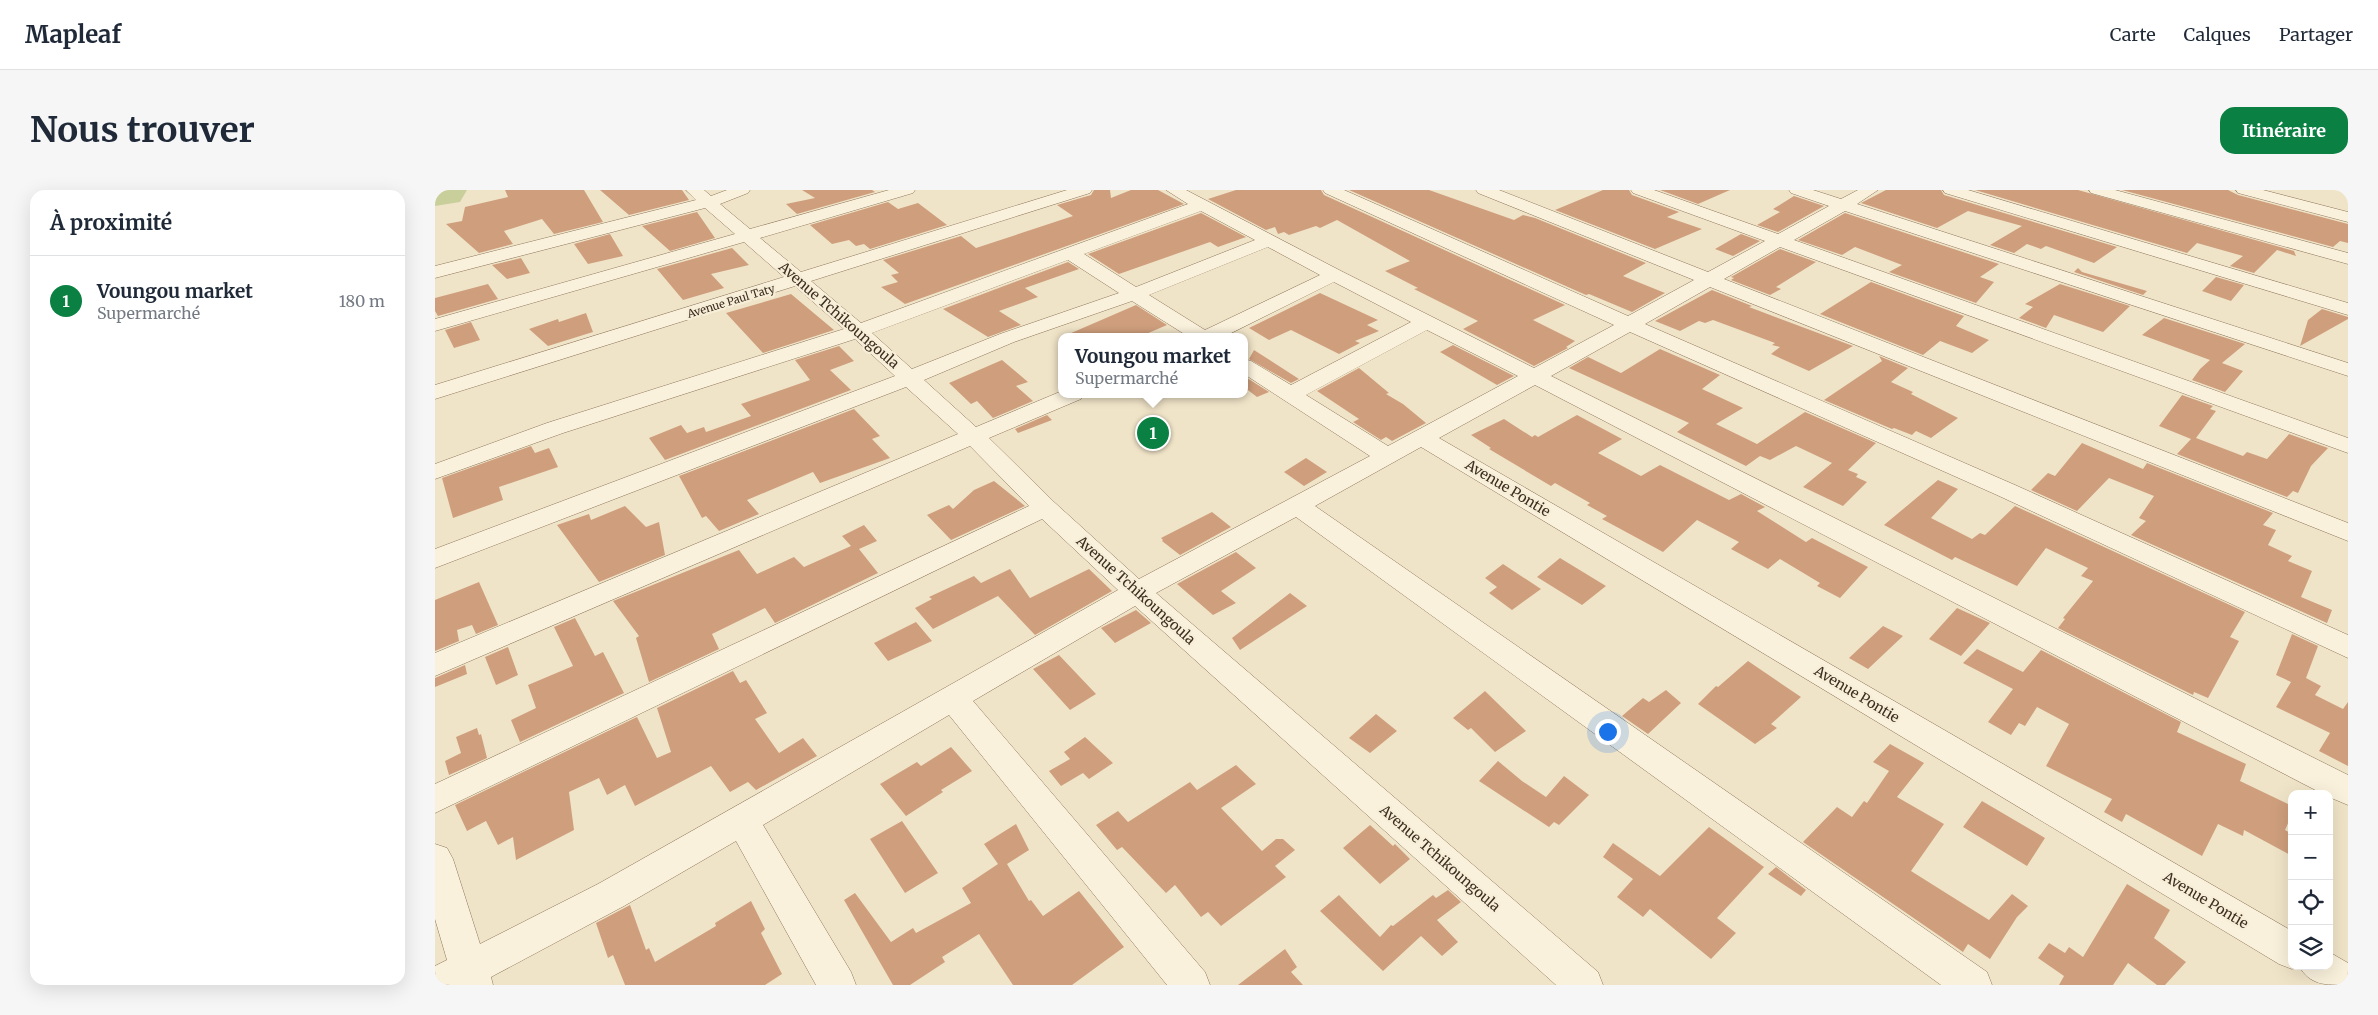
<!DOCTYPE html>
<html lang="fr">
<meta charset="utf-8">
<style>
body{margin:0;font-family:Merriweather,serif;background:#f6f6f7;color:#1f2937}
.controls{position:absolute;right:15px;bottom:15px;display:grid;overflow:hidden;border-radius:10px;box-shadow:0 5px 20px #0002}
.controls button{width:45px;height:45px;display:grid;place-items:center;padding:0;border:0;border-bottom:1px solid #e0e1e3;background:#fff;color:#1f2937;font:25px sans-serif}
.you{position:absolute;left:1172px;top:541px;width:18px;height:18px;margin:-12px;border:4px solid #fff;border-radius:50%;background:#1a73e8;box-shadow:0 0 0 8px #1a73e833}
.badge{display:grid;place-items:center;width:32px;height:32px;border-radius:50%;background:#0b8043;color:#fff;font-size:16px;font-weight:700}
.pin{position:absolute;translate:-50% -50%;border:2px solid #fff;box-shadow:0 1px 5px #0006}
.popup{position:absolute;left:623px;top:143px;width:190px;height:65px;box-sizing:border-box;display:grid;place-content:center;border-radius:10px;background:#fff;filter:drop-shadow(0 1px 4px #0005);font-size:16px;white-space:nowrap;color:#747a83}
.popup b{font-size:19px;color:#1f2937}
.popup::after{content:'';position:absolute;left:50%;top:100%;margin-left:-10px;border:10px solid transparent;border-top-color:#fff}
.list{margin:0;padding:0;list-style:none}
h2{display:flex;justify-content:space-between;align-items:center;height:65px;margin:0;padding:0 20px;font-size:21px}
h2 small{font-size:16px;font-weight:400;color:#747a83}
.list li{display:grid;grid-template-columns:32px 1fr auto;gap:15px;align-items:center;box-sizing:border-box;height:90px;padding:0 20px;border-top:1px solid #e0e1e3}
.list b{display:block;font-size:19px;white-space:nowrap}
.list p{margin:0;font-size:16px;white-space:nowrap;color:#747a83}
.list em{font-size:16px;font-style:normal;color:#747a83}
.icon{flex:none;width:28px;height:28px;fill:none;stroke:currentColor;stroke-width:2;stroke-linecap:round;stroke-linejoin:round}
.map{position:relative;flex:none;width:1913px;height:795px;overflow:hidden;border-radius:15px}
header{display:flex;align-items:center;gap:30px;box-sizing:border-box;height:70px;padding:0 25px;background:#fff;border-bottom:1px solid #e0e1e3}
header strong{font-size:24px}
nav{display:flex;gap:28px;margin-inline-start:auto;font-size:18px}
.intro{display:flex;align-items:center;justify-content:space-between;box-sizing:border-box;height:120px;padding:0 30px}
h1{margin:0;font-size:35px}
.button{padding:12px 22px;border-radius:15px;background:#0b8043;color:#fff;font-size:18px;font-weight:700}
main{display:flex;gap:30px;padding:0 30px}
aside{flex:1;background:#fff;border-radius:15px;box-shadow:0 5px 20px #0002}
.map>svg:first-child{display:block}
.green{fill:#c9cf9b}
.building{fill:#cf9f7d}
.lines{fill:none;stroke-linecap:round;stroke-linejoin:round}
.minor-casing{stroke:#8d765c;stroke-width:1}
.minor{fill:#faf1dc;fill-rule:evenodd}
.labels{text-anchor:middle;stroke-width:4.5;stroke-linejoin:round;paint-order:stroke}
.far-street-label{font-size:11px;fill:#3d2e20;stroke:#f7eed8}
.street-label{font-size:14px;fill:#3d2e20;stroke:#f7eed8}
</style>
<header>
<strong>Mapleaf</strong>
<nav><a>Carte</a><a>Calques</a><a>Partager</a></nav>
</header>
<div class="intro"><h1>Nous trouver</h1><a class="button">Itinéraire</a></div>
<main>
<aside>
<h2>À proximité<small></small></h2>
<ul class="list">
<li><span class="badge">1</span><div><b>Voungou market</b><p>Supermarché</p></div><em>180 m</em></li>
</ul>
</aside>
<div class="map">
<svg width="1913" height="795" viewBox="0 0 1913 795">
<rect width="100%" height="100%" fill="#f0e4c8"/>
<path class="green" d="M0,0H32L25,12L0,16Z"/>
<path class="building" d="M70,0H149L168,32L119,44L107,29L69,41L78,54L44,63L11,34L27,31L30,17L73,7Z
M165,0H247L254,10L194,25Z
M367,0H437L440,2L362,24L351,14L380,8Z
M659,0H675L676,8L696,0H723L749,14L470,114L446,97L463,92L456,85L464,83L448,70L526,46L541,58L638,26L622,15L656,5Z
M801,0H886L889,5L1130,115L1098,130L1140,151L1131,157L1133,158L1099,176L1028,139L1043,131L979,99L983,98L950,81L975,71L902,30L885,38L881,36L854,45L849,42L843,44L840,37L831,40L773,9Z
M914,0H994L1079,30L1088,25L1100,28L1211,73L1188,86L1230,103L1197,122L1154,104L1151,105Z
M1168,0H1194L1197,5L1244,22L1232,27L1267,39L1220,59L1120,20Z
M1225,0H1295L1263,14Z
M1451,0H1506L1509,5L1682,57L1659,73L1611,56L1606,59L1592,54L1579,63L1555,55L1587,36L1533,21L1502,38L1426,13Z
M1540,0H1643L1859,61L1861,66L1842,60L1819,83L1795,76L1808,66L1762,53L1752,63Z
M1687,0H1793L1803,5L1913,34V53L1905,51L1898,57Z
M1359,6L1389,16L1343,42L1322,35L1345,22L1338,19Z
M453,12L463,19L483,13L512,35L435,59L429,54L421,56L414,50L397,54L375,35Z
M262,22L280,48L235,61L207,36Z
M766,23L811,47L783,57L775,52L684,84L653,64Z
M1410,23L1564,74L1545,87L1559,92L1541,113L1454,82L1467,75L1420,57L1407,65L1363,50Z
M175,44L188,66L153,74L139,54Z
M1306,44L1325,51L1298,66L1280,59Z
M297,58L314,75L276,84L289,98L248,110L222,79Z
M1345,59L1381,72L1341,97L1346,99L1335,105L1296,90L1299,88L1296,87Z
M86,68L95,83L72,89L57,75Z
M633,72L644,79L590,98L603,107L564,121L586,135L553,147L508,119Z
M1643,78L1647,82L1712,101L1708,105L1639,82Z
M1781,87L1809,95L1796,111L1767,101Z
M1436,92L1529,126L1521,136L1554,150L1537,163L1505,151L1488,165L1385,124Z
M53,94L63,109L3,126L0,121V108Z
M1625,94L1695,116L1668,142L1619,125L1611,138L1584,128L1598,117L1590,114Z
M1277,100L1317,116L1314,117L1418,156L1374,181L1336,164L1345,157L1337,155L1340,153L1278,130L1270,133L1264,131L1245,141L1220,131Z
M885,103L943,130L932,135L944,141L920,151L925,153L904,164L856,140L834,150L814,138Z
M356,104L399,140L328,163L291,123Z
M701,115L732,135L704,147H627Z
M1887,119L1913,127V129L1865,156L1873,130Z
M151,123L158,142L113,156L94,139L123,129L124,132Z
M1729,128L1810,154L1787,173L1808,181L1790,202L1757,190L1765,179L1775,170L1707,145Z
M36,132L45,150L19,158L10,140Z
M1018,155L1079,186L1062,195L1005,162Z
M404,156L419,171L395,180L416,200L230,270L214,248L246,235L252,243L269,237L271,242L316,226L306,214L375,190L360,170Z
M1225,159L1285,185L1267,199L1308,218L1281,234L1322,254L1370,222L1441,253L1413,280L1423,284L1421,287L1432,292L1408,316L1368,297L1397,273L1361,256L1335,270L1325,266L1311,276L1242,242L1254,233L1134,178L1153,167L1186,183Z
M819,160L864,189L856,193L814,169Z
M1444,166L1473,178L1456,192L1478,202L1476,204L1523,228L1496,248L1481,241L1477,245L1459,238L1457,239L1389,210L1447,171Z
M567,170L593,192L581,196L598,211L558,228L542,211L536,214L514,193Z
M924,178L954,203L951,204L968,214L991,233L957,251L951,247L946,250L918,232L924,229L882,201Z
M809,186L834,202L822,207L809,197Z
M1747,205L1778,216L1775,219L1781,221L1761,248L1808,266L1812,262L1832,269L1854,244L1893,258L1876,276L1863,303L1858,301L1852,307L1742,264L1756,249L1724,236Z
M419,219L445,246L437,249L455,268L385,293L378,282L312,310L324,324L284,341L271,326L267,328L244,286Z
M612,225L617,230L583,243L580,239Z
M1142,225L1187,249L1163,263L1206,286L1225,275L1294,310L1306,304L1330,317L1322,321L1371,352L1377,348L1433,377L1405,408L1382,396L1385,393L1345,369L1333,379L1296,359L1304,352L1262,330L1228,362L1167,329L1172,326L1152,315L1155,313L1120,293L1116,296L1054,259L1056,258L1036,245L1069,229L1097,247L1100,245L1103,247Z
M1647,253L1708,279L1712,273L1838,323L1828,335L1841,340L1833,355L1857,366L1853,371L1877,381L1866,407L1897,420L1892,433L1696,345L1711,331L1704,328L1719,306L1674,288L1642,321L1596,300L1613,283L1620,286Z
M96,256L100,263L114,258L123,277L64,297L68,310L18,328L7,288Z
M871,268L892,282L869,296L849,282Z
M1503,290L1523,299L1496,328L1537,349L1545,343L1550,345L1580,316L1810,422L1795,447L1804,451L1773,508L1759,502L1758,505L1623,438L1630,429L1628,428L1658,391L1646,386L1653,378L1611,358L1582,396L1520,367L1517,370L1449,335Z
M559,291L590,316L516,350L492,325L514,315L518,319L539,300Z
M190,316L211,337L224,332L230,365L164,392L122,335L154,324L156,330Z
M777,322L796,337L745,365L727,351L728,350L726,348Z
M429,335L442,351L424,359L443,383L340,433L330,418L277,444L284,459L214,492L201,448L204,446L178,411L304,360L322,384L359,367L369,377L416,356L407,346Z
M801,362L821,378L786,401L801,413L778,425L742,394Z
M1125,368L1171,396L1147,415L1102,387Z
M1068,374L1106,399L1077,420L1054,403L1062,397L1050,388Z
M575,379L595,408L654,379L677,401L600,445L563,406L498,439L480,418L497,409L494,407L539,386L546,393Z
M44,392L63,435L41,444L37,435L22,440L24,451L0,461V410Z
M855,403L872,416L805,460L797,448Z
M1522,418L1555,433L1526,466L1494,449Z
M701,420L716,433L680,453L666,438Z
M140,428L160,466L168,462L189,503L85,552L76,530L101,518L93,495L138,476L119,437Z
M481,432L497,451L453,471L439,453Z
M1448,436L1468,446L1433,479L1414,468Z
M1857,444L1883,456L1871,488L1886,496L1880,505L1908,519L1913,512V576L1884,561L1895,543L1841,517L1856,492L1841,485Z
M73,457L83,485L61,495L50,467Z
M1542,459L1588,482L1606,460L1746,532L1742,542L1811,574L1805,591L1857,616V624L1850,640L1857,644V666L1809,640L1808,646L1783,634L1767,666L1691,624L1687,632L1669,622L1677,609L1611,576L1634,534L1602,517L1590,536L1584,533L1576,545L1553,532L1578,499L1528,473Z
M624,465L661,504L635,520L598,479Z
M1313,471L1366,507L1336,534L1342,538L1320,554L1263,514L1281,496L1283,497Z
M30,475L32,484L0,497V488Z
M298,481L305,493L311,490L332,523L320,529L344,563L368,548L382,566L321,600L313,592L295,602L276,576L200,616L190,595L172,605L164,588L134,602L139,640L81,670L78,647L63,655L51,631L32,641L20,615L202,527L222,568L236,562L222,518Z
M1231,500L1246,513L1213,544L1187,526L1208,508L1214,512Z
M1050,501L1091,541L1060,562L1036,538L1033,540L1018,528Z
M941,524L962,541L935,563L914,548Z
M42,538L44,545L46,544L52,568L14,585L10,571L26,563L21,547Z
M650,547L678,573L654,589L648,583L626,596L614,581L635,569L629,562Z
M1455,554L1489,573L1462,607L1509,634L1476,681L1554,730L1577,704L1593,716L1582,727L1555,769L1533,754L1528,762L1368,652L1402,617L1417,627L1429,611L1432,613L1454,581L1438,572Z
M516,557L537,581L506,600L508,602L471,626L445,594L482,572L486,576Z
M1063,571L1087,591L1111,607L1129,586L1154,605L1124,635L1119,632L1114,637L1044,591Z
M801,575L821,594L786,618L827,661L841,649H848L860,660L840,676L851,687L786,736L773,722L766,727L740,695L731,703L687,657L682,660L661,635L683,621L693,632L755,592L762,600Z
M1547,611L1610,648L1592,676L1528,637Z
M467,631L503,683L470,703L435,649Z
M581,634L594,660L572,674L594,711L596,710L608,726L644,701L689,757L637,795H578L544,744L507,767L510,772L475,795H458L409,710L420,703L456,752L478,738L481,743L536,713L527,698L563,674L549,654Z
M935,635L958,656L960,654L975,669L945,694L908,658Z
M1274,637L1329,677L1282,728L1301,743L1276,769L1215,719L1208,727L1182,707L1198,689L1168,667L1178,653L1225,686Z
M1341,677L1371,700L1366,706L1333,684Z
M1692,694L1735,720L1719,748L1751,772L1730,795H1722L1693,773L1678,795H1624L1629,786L1603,768L1614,753L1630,763L1634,757L1648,767Z
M1013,700L1026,712L1002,730L1023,752L1007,766L986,746L948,781L885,721L904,705L945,747L956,735L958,736L998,705L1001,708Z
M316,711L330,739L326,743L347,784L330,795H190L178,765L173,768L161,733L195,715L211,760L214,758L220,772L281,736L280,733Z
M850,759L862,777L856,782L868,795H803Z"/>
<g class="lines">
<g class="minor-casing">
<path id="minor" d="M251,0H269L276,6L292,0H315L313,3L285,14L315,39L454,0H480L478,3L325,48L366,82L632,0H657L655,3L376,91L426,133L753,14L731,0H751L906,81L1099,178L1179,135L890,3L888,0H909L1193,126L1259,90L1043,3L1041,0H1064L1273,82L1330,51L1198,3L1196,0H1219L1343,44L1394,16L1356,3L1354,0H1378L1406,9L1423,0H1443L1422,14L1913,173V186L1410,21L1359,50L1913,248V263L1345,57L1289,89L1913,333V351L1275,97L1210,134L1580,295L1913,445V468L1562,305L1195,142L1116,186L1913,585V615L1894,607V604H1888L1100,195L1004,248L1857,741V776H1863L1857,779L1844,774L986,257L880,316L1552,782L1557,795H1506L861,327L721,403L1163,782L1168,795H1121L700,416L538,511L770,782L775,795H732L514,525L328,635L416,782L421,795H381L301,651L189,716L56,787L58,795H0V776L12,770L0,729V654L12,658L18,669L45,754L163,694L683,400L607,329L0,623V594L594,316L535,256L0,486V463L523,244L471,197L0,378V359L460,186L420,149L128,243L0,289V274L112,233L409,139L360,96L0,209V195L349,87L309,52L0,141V129L300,44L270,18L0,88V76L261,10ZM766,21L820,50L701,97L649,64ZM833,57L885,85L770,140L714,105ZM633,70L684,103L565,144L477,179L437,143ZM899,92L976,132L856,195L816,171L809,169V184L935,266L704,389L619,312L554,248L646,209L649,204H627V201L541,237L489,190L579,152L697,111L754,147H788ZM992,140L1083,186L953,256L871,205Z
M1508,0H1533L1913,113V125L1510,3Z
M1654,0H1680L1913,63V74L1656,3Z
M1801,0H1828L1913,22V32L1803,3Z
M1894,762L1913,773V795C1889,795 1875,795 1864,776H1894Z"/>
</g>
<use href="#minor" class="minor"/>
</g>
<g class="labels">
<g class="far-street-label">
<text transform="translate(296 111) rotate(-17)" y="4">Avenue Paul Taty</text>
</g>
<g class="street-label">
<text transform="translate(404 125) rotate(41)" y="5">Avenue Tchikoungoula</text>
<text transform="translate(1073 298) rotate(31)" y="5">Avenue Pontie</text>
<text transform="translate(701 400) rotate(42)" y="5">Avenue Tchikoungoula</text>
<text transform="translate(1422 504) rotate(31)" y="5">Avenue Pontie</text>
<text transform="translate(1005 668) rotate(41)" y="5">Avenue Tchikoungoula</text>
<text transform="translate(1771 710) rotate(31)" y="5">Avenue Pontie</text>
</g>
</g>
</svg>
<div class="controls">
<button>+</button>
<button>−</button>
<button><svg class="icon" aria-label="locate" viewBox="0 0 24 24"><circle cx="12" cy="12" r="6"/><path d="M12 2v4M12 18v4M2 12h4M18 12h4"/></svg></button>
<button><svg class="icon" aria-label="layers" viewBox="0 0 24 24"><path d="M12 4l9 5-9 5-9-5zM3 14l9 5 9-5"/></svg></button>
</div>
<div class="you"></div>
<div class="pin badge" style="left:718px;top:243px">1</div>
<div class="popup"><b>Voungou market</b>Supermarché</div>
</div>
</main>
